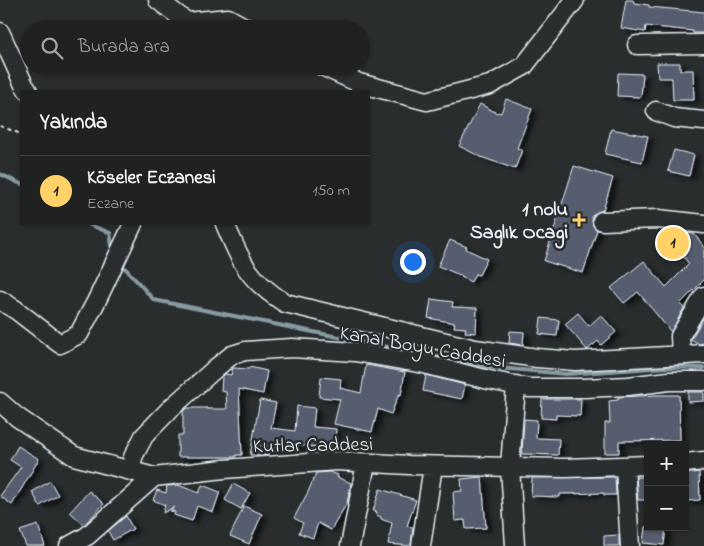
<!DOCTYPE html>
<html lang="tr">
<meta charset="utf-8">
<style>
body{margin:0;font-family:"Indie Flower",sans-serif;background:#2d2f2f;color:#f1f3f6}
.controls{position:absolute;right:15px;bottom:15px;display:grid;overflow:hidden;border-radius:0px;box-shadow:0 1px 4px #0004}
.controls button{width:45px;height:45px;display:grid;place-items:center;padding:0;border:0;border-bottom:1px solid #3d3f40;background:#202222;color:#f1f3f6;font:25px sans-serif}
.you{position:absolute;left:412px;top:261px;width:18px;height:18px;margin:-12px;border:4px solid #fff;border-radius:50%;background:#1a73e8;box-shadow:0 0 0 8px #1a73e833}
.badge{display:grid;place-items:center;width:32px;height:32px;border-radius:50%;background:#ffd166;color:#111;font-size:16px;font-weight:700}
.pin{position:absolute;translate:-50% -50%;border:2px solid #fff;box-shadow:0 1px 5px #0006}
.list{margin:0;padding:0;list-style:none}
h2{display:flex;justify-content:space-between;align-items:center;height:65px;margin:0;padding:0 20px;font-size:21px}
h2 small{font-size:16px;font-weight:400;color:#a2a4a5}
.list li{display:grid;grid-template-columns:32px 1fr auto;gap:15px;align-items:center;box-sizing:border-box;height:70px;padding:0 20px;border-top:1px solid #3d3f40}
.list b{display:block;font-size:19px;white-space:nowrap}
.list p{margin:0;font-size:16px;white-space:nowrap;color:#a2a4a5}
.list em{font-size:16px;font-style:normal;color:#a2a4a5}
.icon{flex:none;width:28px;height:28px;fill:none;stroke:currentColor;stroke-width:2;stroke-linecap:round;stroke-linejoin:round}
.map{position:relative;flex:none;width:704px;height:546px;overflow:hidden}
.search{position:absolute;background:#202222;box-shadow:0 1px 4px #0004;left:20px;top:20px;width:350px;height:55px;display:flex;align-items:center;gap:12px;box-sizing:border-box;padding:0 18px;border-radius:28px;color:#a2a4a5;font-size:19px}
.panel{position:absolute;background:#202222;box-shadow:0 1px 4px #0004;left:20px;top:90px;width:350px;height:135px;border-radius:0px}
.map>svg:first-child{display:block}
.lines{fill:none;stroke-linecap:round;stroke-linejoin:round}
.stream{stroke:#879ca2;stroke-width:4}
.building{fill:#555d6e;stroke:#e8f1f8;filter:url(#shadow)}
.minor-casing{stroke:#e8f1f8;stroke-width:21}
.path{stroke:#e8f1f8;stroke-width:2;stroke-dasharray:4 4;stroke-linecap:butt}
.minor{stroke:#2a2d2e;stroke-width:18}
.poi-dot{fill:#ffd166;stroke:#2a2d2e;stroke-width:2}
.labels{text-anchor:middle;stroke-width:5;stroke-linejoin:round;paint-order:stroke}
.poi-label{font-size:20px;font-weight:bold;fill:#e8f1f8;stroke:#2a2d2e;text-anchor:end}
.street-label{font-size:20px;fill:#e8f1f8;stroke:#2a2d2e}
</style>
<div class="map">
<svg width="704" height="546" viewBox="0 0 704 546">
<defs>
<filter id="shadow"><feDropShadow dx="5.5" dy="3" stdDeviation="2.5" flood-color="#0009"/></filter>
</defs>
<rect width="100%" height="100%" fill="#2a2d2e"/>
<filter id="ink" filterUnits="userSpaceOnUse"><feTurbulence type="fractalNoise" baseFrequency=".02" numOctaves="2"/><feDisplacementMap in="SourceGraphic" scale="10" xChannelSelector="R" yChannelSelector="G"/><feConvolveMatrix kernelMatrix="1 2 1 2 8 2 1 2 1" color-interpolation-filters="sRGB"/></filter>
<g filter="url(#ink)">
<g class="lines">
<path class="stream" d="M0,174L21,184
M88,224L110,233L113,252
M124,267L154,300L488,367L566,374L667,367L704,368"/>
</g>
<path class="building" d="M626,0H633L634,3L649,5V7L704,12V33H693V31L646,26L645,32L621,28Z
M657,63H680V70H693L694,100H673L672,78H658Z
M618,73L643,74L641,97L617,96Z
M506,99L532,109L517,148L522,150L515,169L481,157L459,146L480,104L497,113L498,112L501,113Z
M611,129L648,136L642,162L605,154Z
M674,150L694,155L689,176L668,171Z
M574,166L613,178L603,210L597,212L592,216L593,226L597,230L583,273L544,261Z
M676,232L694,234L704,246V280L680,304L684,308L671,332L638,292L624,303L611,288L644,261L666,287L689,264L669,237Z
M450,240L467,247L466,249L487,259L479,275L475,274L471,282L461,277L462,276L438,266Z
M431,299L453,302L452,307L477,308L476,333L465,332L466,328L454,327L455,323L428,318Z
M578,313L589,326L601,315L616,332L601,345L598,341L587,350L565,324Z
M704,317V343L699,344L691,339Z
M541,318L559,320L557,336L539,334Z
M510,331L524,332L523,345L509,343Z
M366,365L405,372L401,395L399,394L391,414L378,409L372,432L334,424L340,399L319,397L321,377L341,379L340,388L361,393Z
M249,367L267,371L263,394L239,389L242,455H236V457H178V435H183V411L187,408H207V409H227L226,392L221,391L222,377L225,374L231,375L233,368L249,369Z
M426,375L465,385L462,399L423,391Z
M688,392H704V401L688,402Z
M657,395H679L680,440L619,441V453H605V423H610L609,401L618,400V397Z
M542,399H581L580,416L556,415V419L541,418Z
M260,400L276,403L271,428L295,431L297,406L315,408L313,427L336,429L334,451L314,452L315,447L297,445V450L269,447L268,455H250Z
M524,419L537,420L536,438L559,439L558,455L522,454Z
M18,446L39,459L12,505L0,496L21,467L10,460Z
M330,472L338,475L337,477L351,483L347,503L331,530L318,523L313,538L299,533L303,523L294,518L308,492L316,473Z
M699,472L700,500L685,501V474Z
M482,477L486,528L466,529L465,520L455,521L453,492L462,491L461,479Z
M615,477L616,495H604V493L560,494V497L531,496L532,478Z
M636,477H648V500H638Z
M50,481L58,495L40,506L32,492Z
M233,484L250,493L241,509L225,500Z
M178,485L199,493L202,485L220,492L213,512L197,506L192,521L174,515L175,512L170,511L174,507L163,513L165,505L153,500L157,490L166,493L167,486Z
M380,489L416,500L407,526L413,527L411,546L388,544L392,523L381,519V517L376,515L377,512L373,511Z
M89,491L104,504L84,525L70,512Z
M244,506L262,514L249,544L230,536Z
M126,516L133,529L113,540L108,531Z
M38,525L45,546H26L20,531Z
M645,527H666L664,545L643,543Z
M619,535V546H604V536Z"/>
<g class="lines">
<g class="minor-casing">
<path id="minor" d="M158,0L187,22L228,18L248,29
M0,32L24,85L28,91
M637,45L704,44
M322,66L359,83L427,101L490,85L524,66L575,0
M656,111L674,118L704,121
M602,221L658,219L704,224
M225,224C241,262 249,281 285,303L475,349L537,358L575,361L704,354
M0,300L16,310L60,344L79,334L97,300L133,224
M681,355L680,336L704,296
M0,402L17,417L74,456L154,477L224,469L337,461L409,465L566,468L648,465
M685,463L704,461
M625,467L630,546
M131,471L133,457L144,436L171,408L217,367L232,355L245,351L292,348L355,352L424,364L489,380L529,388H584L628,386L669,381H704
M69,546L87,536L154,477
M350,546L366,463
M421,546L433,466
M515,546L510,467L516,385"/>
</g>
<path class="path" d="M0,126L21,134"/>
<use href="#minor" class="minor"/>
</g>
</g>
<path class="poi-dot" d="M576.5 212.5h5v5h5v5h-5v5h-5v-5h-5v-5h5z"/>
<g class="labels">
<g class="poi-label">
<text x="568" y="215">1 nolu<tspan x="568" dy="23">Saglık Ocagi</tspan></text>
</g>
<g class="street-label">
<text transform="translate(423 346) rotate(10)" y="7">Kanal Boyu Caddesi</text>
<text transform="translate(313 444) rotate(-1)" y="7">Kutlar Caddesi</text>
</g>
</g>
</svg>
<div class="controls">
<button>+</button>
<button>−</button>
</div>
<div class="you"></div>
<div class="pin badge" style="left:673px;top:243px">1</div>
<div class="search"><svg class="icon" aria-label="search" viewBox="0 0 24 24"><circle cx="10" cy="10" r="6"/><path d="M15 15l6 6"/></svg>Burada ara</div>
<section class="panel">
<h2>Yakında<small></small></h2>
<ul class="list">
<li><span class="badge">1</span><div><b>Köseler Eczanesi</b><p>Eczane</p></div><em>150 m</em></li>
</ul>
</section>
</div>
